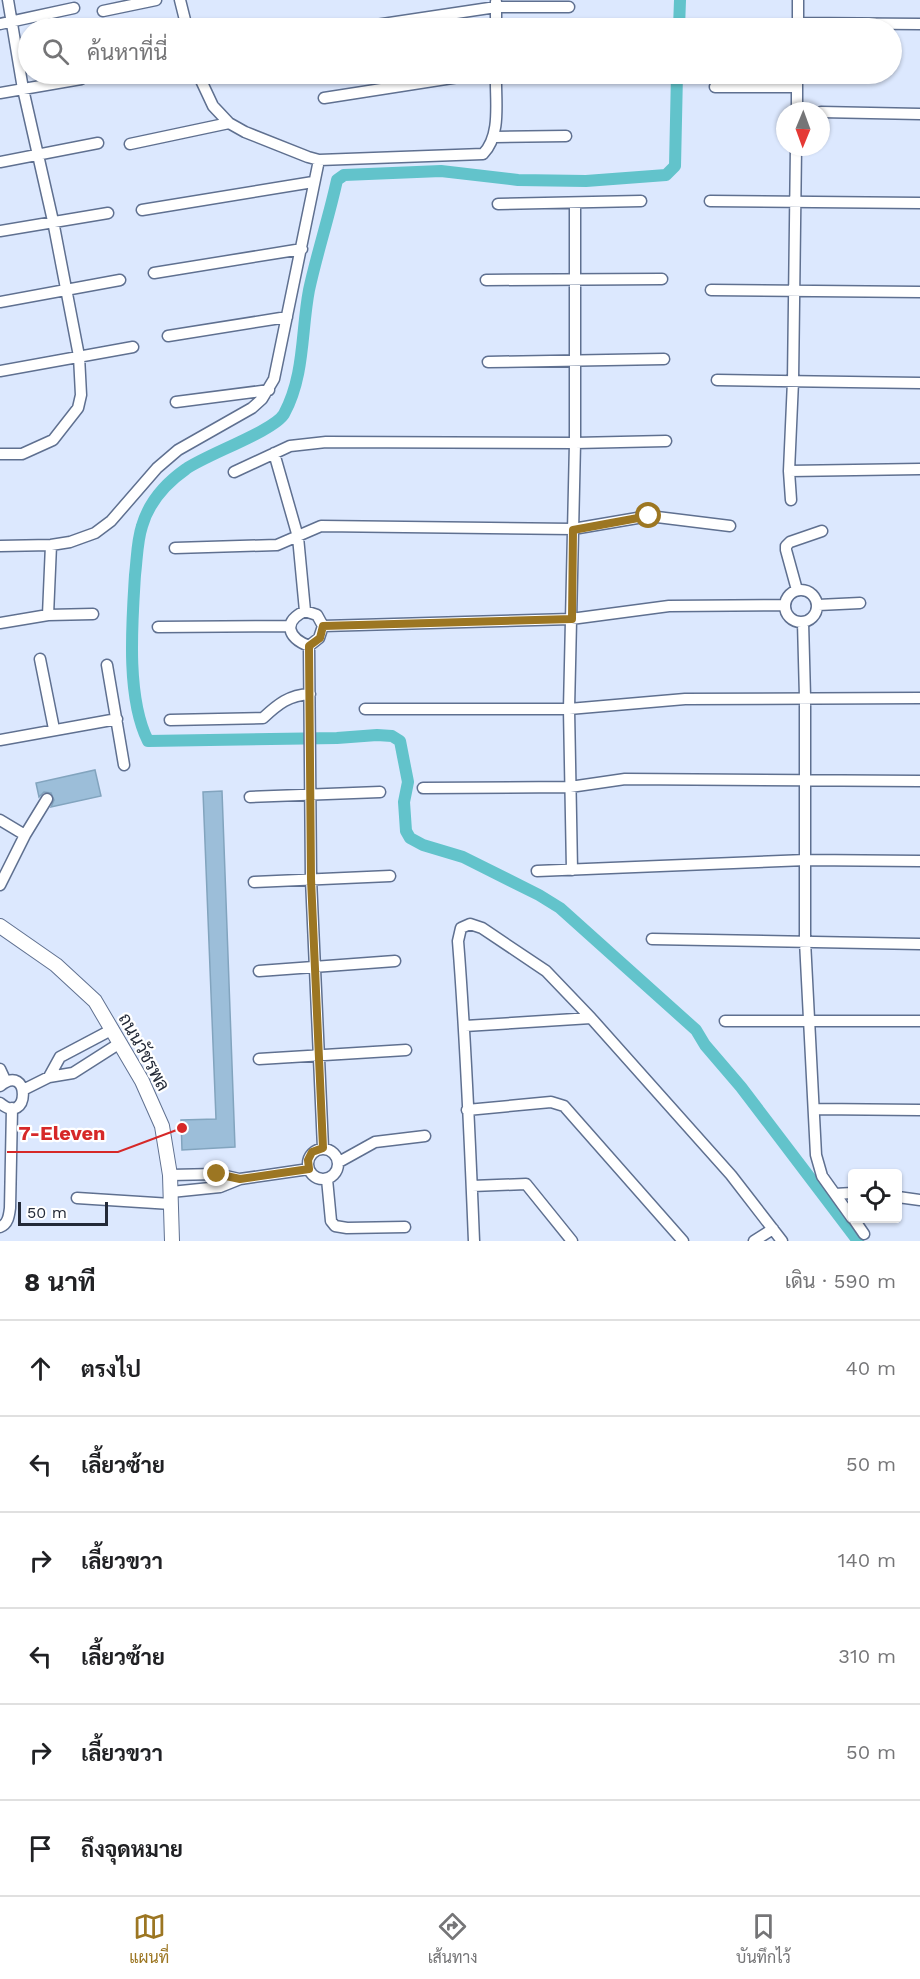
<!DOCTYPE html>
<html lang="th">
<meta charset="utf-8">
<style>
body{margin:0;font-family:"Work Sans",Sarabun,sans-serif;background:#f6f6f6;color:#202124}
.controls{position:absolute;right:18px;bottom:18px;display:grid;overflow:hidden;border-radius:6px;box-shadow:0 2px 4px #0004}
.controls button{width:54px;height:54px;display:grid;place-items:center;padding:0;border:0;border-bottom:2px solid #e0e0e0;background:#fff;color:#202124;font:30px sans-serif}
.compass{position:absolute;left:776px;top:102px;width:54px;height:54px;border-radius:50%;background:#fff;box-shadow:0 2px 4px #0004;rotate:181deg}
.scale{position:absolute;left:18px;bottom:15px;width:90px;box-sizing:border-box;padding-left:6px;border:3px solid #232a38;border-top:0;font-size:16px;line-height:21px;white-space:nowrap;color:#232a38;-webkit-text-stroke:4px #fff;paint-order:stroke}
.stop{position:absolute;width:18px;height:18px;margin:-14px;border:4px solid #9c7622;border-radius:50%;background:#fff}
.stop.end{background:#9c7622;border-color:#fff;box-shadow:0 2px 6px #0008}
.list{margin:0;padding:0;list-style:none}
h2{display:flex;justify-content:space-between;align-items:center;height:78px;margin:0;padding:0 24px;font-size:26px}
h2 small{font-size:20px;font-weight:400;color:#757577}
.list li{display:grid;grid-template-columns:39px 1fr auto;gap:18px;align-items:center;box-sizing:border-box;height:96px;padding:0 24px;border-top:2px solid #e0e0e0}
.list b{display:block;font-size:22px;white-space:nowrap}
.list em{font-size:20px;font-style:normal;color:#757577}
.icon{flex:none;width:33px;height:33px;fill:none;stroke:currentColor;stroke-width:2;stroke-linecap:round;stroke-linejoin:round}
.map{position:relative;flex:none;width:920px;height:1241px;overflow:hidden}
.search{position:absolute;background:#fff;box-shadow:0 2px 4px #0004;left:18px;right:18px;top:18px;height:66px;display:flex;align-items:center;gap:15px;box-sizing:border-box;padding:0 21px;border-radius:33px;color:#757577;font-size:22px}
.sheet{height:654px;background:#fff}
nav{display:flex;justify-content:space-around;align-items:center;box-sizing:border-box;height:84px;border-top:2px solid #e0e0e0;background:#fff;font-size:16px;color:#757577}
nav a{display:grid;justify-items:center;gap:3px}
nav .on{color:#9c7622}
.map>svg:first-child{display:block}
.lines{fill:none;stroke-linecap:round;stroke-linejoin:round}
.canal{stroke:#62c3cb;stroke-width:12}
.building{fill:#9cbed9;stroke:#82a4be;stroke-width:1.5}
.minor-casing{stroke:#5f7090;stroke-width:13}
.tertiary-casing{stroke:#5f7090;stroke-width:16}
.minor{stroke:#fff;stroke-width:10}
.tertiary{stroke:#fff;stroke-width:14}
.route{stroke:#9c7622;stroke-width:8}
.labels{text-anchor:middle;stroke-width:4.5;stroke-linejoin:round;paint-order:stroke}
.street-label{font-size:18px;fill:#232a38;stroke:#fff}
.leader{fill:none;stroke:#d62828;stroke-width:2}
.callout-dot{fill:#d62828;stroke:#fff;stroke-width:2}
.callout-label{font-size:20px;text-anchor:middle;font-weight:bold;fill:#d62828;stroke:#fff;stroke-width:4.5;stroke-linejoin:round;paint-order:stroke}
</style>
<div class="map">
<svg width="920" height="1241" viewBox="0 0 920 1241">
<rect width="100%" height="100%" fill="#dce8fe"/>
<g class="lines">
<path class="canal" d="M679,28L680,0
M677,74L675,166L666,175L586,181L518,180L441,171L344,175L337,180C329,217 317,253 309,290C301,332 305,375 284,414C274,431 205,455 186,469C166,483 149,502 142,526C137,541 137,559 135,575C132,623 126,697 148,741L337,738L377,735L392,736L400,741L408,782L404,802L406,831L410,838L423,845L463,857L539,895L560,908L696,1030L705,1045L741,1087L858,1241"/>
</g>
<path class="building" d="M95,770L101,796L51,807L54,800L51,793L44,792L39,797L36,783Z
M222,791L235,1147L182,1150L181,1120L216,1119L203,792Z"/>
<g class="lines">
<g class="minor-casing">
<path id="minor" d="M180,0L187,28
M103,11L156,0
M798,23L920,24
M0,24L74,8
M356,28L496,7H569
M496,28V2
M798,28V0
M119,74H124
M198,74L213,106L229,123L245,132L308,157L319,160L483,154C502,135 495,99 496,74
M715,87H797
M0,93L81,79
M324,98L478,74
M797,111V74
M821,112L920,114
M495,137L566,136
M130,144L229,123
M0,162L98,143
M710,201L920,203
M498,204L641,201
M142,210L313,182
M0,231L108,213
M154,273L302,249
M486,280L662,279
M711,290L920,292
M0,302L120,280
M168,336L287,317
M488,362L664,359
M0,371L133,347
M717,380L920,383
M176,402L269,390
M274,453L298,537L305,611
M0,454H22L53,440L78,408L81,395L79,356L53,221L23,89L8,0
M789,471L920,469
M234,472L290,446L326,442L575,443L666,441
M791,500L789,471L793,381L796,147
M0,546L51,545L70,542L95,533L111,521L157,468L178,450L252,408L262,399L274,379L319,160
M175,548L277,545L321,526L573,529L649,516L730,526
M785 606a16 16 0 1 1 32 0a16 16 0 1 1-32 0Z
M797,590L786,550V546L790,542L822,531
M818,605L860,603
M305,611L317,615L323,626L319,638L309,646C288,638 282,622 305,611Z
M48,615L51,545
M803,622L805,697V941L816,1155L822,1176L852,1218
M0,623L48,615L93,614
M323,626L571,619L669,606L785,605
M158,627L290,626
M309,646L311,879L323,1148
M40,659L54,729
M107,665L124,765
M365,709H569L685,699L920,698
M170,720L263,718C278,704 289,695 310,694
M0,740L117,719
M423,788L570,787L625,779L920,781
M250,797L380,792
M0,820L25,835
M572,870L569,709L575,443V203
M537,871L806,860L920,861
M254,882L390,876
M0,885L25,835L47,799
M652,939L920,944
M259,971L395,961
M725,1021H920
M465,1026L591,1018
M259,1059L406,1050
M0,1069L6,1082
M49,1077L60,1057L113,1029
M0,1086C31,1061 30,1128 0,1103
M23,1090L49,1077L73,1073L120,1043
M815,1109L920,1110
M467,1110L551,1102L564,1106L683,1241
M308 1164a15 15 0 1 1 30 0a15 15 0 1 1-30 0Z
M339,1162L375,1142L425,1136
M170,1175L217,1174L239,1179
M327,1179L331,1221L335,1226L347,1228L405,1227
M472,1186L526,1184L572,1241
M171,1192L220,1187L240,1179L309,1169
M835,1194L852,1193
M898,1197L920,1200
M77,1198L171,1204
M853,1218L864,1234
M0,1227C8,1224 9,1216 10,1208L12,1108
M474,1241C470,1141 466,1041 458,941L461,928L470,924L482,928L546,971L591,1018L731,1175L782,1241
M754,1241L773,1229"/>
</g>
<g class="tertiary-casing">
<path id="tertiary" d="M0,926L56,965L95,1001L142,1081L162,1126L170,1175L172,1241"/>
</g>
<use href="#minor" class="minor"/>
<use href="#tertiary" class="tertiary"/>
</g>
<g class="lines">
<path class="route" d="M217,1174L240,1179L309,1169L308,1160L312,1152L323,1148L311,879L309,646L320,638L323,626L572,619L573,530L649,516"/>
</g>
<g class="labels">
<g class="street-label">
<text transform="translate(144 1052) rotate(61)" y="6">ถนนวัชรพล</text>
</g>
</g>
<path class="leader" d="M182 1128L118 1152H7"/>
<circle class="callout-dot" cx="182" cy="1128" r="6"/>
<g class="callout-label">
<text x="62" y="1140">7-Eleven</text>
</g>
</svg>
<div class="controls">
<button><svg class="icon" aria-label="locate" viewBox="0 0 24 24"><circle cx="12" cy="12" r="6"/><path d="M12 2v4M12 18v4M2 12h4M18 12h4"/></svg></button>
</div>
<svg class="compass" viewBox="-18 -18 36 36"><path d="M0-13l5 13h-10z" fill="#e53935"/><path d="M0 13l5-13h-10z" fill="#757577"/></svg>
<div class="scale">50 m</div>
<div class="stop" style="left:649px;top:516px"></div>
<div class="stop end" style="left:217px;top:1174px"></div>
<div class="search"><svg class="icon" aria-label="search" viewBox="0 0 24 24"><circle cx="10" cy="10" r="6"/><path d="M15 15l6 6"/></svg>ค้นหาที่นี่</div>
</div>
<section class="sheet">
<h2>8 นาที<small>เดิน · 590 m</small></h2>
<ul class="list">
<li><svg class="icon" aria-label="ahead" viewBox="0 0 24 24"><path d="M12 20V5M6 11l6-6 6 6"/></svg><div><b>ตรงไป</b></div><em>40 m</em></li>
<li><svg class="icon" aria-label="left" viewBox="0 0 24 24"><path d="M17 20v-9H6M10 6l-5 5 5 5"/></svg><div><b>เลี้ยวซ้าย</b></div><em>50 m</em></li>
<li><svg class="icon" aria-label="right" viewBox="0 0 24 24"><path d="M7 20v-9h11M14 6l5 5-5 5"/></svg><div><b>เลี้ยวขวา</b></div><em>140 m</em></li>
<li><svg class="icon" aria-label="left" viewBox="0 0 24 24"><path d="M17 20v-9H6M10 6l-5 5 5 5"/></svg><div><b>เลี้ยวซ้าย</b></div><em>310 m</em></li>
<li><svg class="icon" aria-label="right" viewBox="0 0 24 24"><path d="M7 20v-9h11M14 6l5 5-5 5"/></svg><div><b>เลี้ยวขวา</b></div><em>50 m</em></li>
<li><svg class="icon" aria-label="arrive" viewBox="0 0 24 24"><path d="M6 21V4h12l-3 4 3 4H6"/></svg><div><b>ถึงจุดหมาย</b></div></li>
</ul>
</section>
<nav>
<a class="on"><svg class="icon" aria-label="map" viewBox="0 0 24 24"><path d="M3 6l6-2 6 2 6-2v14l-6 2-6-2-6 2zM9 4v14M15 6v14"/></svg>แผนที่</a>
<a><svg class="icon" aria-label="directions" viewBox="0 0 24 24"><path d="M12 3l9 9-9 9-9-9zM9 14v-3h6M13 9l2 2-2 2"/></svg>เส้นทาง</a>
<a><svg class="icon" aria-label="saved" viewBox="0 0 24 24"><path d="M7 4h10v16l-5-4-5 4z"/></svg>บันทึกไว้</a>
</nav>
